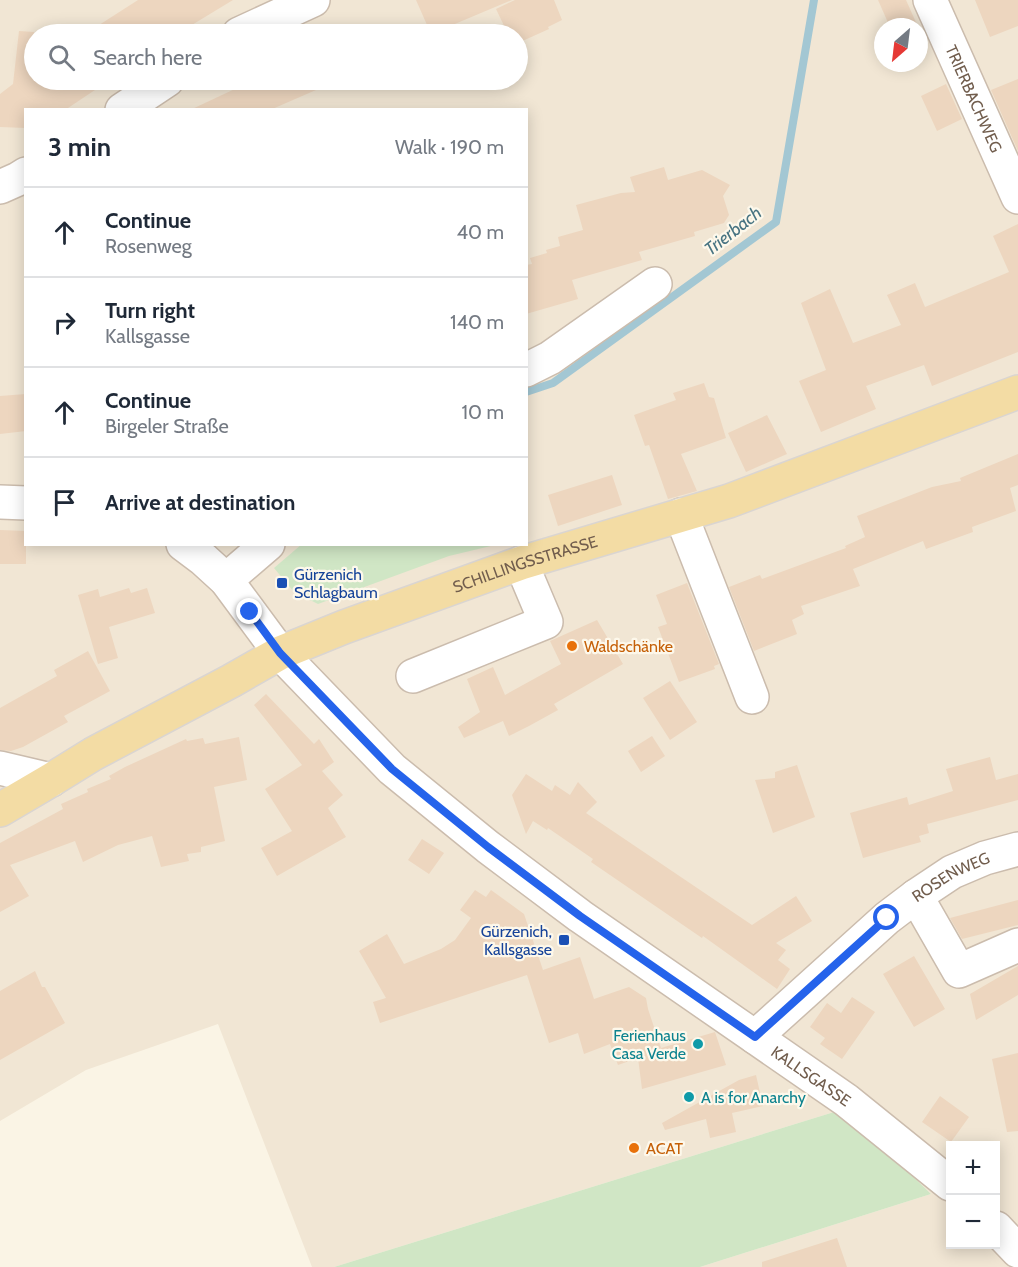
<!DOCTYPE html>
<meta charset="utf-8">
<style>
body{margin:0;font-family:Cabin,sans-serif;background:#f2f2f3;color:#1f2937}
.controls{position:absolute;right:18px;bottom:18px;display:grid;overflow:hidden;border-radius:0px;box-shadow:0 3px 15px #0003}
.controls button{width:54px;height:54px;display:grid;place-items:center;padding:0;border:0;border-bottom:2px solid #e0e1e3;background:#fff;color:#1f2937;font:30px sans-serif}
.compass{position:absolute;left:874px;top:18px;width:54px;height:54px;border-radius:50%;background:#fff;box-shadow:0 3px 15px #0003;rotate:208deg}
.stop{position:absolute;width:18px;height:18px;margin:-14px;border:4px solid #2563eb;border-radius:50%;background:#fff}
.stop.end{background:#2563eb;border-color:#fff;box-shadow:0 2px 6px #0008}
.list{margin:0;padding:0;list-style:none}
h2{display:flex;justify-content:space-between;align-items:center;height:78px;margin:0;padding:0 24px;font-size:26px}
h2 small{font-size:20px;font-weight:400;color:#747a83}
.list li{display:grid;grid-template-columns:39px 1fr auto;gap:18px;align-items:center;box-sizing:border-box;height:90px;padding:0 24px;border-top:2px solid #e0e1e3}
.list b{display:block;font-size:22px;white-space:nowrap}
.list p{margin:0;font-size:20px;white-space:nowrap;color:#747a83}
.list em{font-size:20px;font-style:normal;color:#747a83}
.icon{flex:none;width:33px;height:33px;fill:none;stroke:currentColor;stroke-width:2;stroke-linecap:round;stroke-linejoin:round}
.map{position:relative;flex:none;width:1018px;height:1267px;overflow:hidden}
.search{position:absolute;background:#fff;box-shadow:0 3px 15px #0003;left:24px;top:24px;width:504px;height:66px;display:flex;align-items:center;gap:15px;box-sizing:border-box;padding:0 21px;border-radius:33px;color:#747a83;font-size:22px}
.panel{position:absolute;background:#fff;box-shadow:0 3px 15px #0003;left:24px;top:108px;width:504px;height:438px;border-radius:0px}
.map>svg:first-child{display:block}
.residential{fill:#f1e6d4;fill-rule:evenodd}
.green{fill:#d0e6c5}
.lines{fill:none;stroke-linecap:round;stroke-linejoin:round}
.stream{stroke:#a3c7d3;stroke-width:8}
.building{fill:#edd6bf}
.minor-casing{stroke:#cbbcad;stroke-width:36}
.major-casing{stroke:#dad5d1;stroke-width:36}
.minor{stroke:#fff;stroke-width:33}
.major{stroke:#f3dca4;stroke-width:33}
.route{stroke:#2563eb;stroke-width:8}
.transit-dot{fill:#1a4fb4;stroke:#fdf8eb;stroke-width:2}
.food-dot{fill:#e8710a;stroke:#fdf8eb;stroke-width:2}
.culture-dot{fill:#0f9aa8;stroke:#fdf8eb;stroke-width:2}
.labels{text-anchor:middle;stroke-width:4.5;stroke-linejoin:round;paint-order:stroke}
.street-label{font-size:16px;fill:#715d4d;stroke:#fdf8eb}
.transit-label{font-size:16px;fill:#164399;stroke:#fdf8eb;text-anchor:start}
.food-label{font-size:16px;fill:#c56008;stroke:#fdf8eb;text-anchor:start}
.culture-label{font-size:16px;fill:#0d838f;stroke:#fdf8eb;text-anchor:end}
.water-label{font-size:18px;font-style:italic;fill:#487482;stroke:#fdf8eb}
</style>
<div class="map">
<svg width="1018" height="1267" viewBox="0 0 1018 1267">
<rect width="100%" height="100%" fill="#faf4e5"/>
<path class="residential" d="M0,0H1018V1267H700L931,1194L897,1161L834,1112L334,1267H312L218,1024L86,1070L0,1121ZM883,27H919V63H883ZM34,34H518V80H34ZM26,110H526V544H26ZM950,1146H996V1244H950Z"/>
<path class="green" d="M302,544H495V545L449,556L318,604L294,592L274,568Z
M834,1112L897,1161L931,1194L700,1267H334Z"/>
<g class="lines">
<path class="stream" d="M526,392L553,383L776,222L814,0"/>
</g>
<path class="building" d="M138,0H233L177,34H85Z
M416,0H512L431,34Z
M515,0H554L562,20L548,27L549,29L518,43V34H508L496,9Z
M878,0H906L918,27H890Z
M975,0H1018V26L990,37Z
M19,31L34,32V80H110L65,110H26V128L0,127V94L13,84Z
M1018,79V151L991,90Z
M254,80H339L270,110H190Z
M946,84L962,119L937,131L921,96Z
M664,167L668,180L702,170L730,185L723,196L729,215L724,223L694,232L695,236L639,252L642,260L572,280L578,299L526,314V265L532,264L530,258L547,253L546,250L560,246L558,237L583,230L576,205L621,193L635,192L630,177Z
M1018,224V352L932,386L924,365L866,386L876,409L821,432L799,381L826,370L801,303L830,289L853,343L901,325L887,295L915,283L925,307L1009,272L993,236Z
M704,383L709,397L714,398L726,438L681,454L697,491L668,499L649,445L645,446L634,415L676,400L673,393Z
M26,394V431L0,434V396Z
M767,415L787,454L746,472L728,433Z
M1018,454V485L1010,488L1016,511L972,527L973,532L926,549L923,541L853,569L860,586L801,606L804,614L792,620L797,634L754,651L729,587L760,575L762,579L846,548L845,546L865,537L857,516L932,487L961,481L960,478Z
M612,475L622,505L558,526L548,495Z
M0,530L26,531V564H0Z
M687,583L719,664L714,666L715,669L679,682L658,627L667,624L656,595Z
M129,588L131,593L147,588L155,613L109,627L118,658L98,664L78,595L98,589L100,597Z
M597,620L623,664L554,704L558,710L529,726L509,736L503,721L464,738L458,727L480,712L467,679L493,667L505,695L561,664L550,641Z
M88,651L110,691L64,716L68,722L23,747L11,751L0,750V708L57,676L54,670Z
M670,681L697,722L670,740L643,698Z
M266,694L314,744L319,739L334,762L322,771L343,795L328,808L346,837L277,876L261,848L292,831L265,789L302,765L254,705Z
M652,736L665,756L641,772L628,751Z
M239,737L247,780L214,787L225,841L201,847V852L187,854L189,861L161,867L152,836L118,845L83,862L75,841L10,865L29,896L0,912V843L63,809L61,804L88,792L87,789L111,779L109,776L125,767L186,739L187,741L203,738L205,744Z
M990,757L996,780L1018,774V800L927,824L929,833L919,836L921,842L863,858L850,813L907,797L909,805L953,791L946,769Z
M797,765L815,817L773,833L755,780L775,778V772Z
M526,774L552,791L555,785L570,795L578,782L597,802L586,813L752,925L796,896L812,921L776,943L786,950L778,960L790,969L777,989L703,936L702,938L591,862L593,859L548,828L547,830L533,821L526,834L512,795Z
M422,839L444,853L429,874L408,860Z
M475,890L486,897L491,890L524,914L543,970L580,957L594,999L629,987L646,998L648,1009L661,1048L715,1032L726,1065L642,1089L638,1058L618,1065L610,1044L584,1054L578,1033L549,1043L527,975L380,1023L373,1002L386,998L359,951L387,934L404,964L441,949L455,940L471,918L460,910Z
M1018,900V925L962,939L950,918Z
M914,956L945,1009L914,1027L883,974Z
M1018,966V995L976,1020L970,994Z
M35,971L42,987H45L65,1023L0,1060V991Z
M852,997L875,1012L842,1059L820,1044L825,1038L810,1027L827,1003L841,1013Z
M1018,1053V1131L1007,1132L992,1059Z
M756,1075L763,1106L732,1113L736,1132L710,1138L706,1119L665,1130L662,1123L739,1080Z
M940,1096L969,1117L951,1142L922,1122Z
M837,1238L847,1267H762V1262Z"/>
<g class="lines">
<g class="minor-casing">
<g id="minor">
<path id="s1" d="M930,0L1018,197"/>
<path d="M239,34L313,0"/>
<path d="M122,110L167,80"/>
<path d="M0,187L18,179L26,174"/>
<path d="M526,370L550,358L655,284"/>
<path d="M0,502L26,503"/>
<path d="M681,515L752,697"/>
<path id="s2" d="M183,544L203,559L226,580L280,653L392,769L488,847L580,916L846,1100L950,1184"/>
<path d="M226,580L268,544"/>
<path d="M413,676L546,622L521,563"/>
<path d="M0,768L51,780"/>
<path d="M916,896L959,971L1018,945"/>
<path id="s3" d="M755,1037L887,918L916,896L952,872L985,858L1018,849"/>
<path d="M996,1228L1018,1251"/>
</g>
</g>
<g class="major-casing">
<g id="major">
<path id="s4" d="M0,810L51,780L93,754L231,681L280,653L344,627L521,563L729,501L1018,392"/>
</g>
</g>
<use href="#minor" class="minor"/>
<use href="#major" class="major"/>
</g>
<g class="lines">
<path class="route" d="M250,612L280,653L392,769L488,847L580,916L755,1037L887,918"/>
</g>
<g class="transit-dot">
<rect x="276" y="577" width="12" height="12" rx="3"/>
<rect x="558" y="934" width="12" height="12" rx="3"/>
</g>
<g class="food-dot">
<circle cx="572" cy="646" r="6"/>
<circle cx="634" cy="1148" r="6"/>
</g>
<g class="culture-dot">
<circle cx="698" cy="1044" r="6"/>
<circle cx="689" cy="1097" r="6"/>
</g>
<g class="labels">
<g class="street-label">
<text dy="6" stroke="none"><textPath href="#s1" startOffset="108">TRIERBACHWEG</textPath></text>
<text dy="6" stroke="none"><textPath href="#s4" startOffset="582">SCHILLINGSSTRASSE</textPath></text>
<text dy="6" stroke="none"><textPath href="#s3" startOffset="254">ROSENWEG</textPath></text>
<text dy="6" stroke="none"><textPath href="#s2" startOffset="828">KALLSGASSE</textPath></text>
</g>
<g class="transit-label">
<text x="294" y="580">Gürzenich<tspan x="294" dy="18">Schlagbaum</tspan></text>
<text x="552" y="937" text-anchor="end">Gürzenich,<tspan x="552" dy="18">Kallsgasse</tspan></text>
</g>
<g class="food-label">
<text x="584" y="652">Waldschänke</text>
<text x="646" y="1154">ACAT</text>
</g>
<g class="culture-label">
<text x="686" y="1041">Ferienhaus<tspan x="686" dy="18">Casa Verde</tspan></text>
<text x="701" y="1103" text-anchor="start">A is for Anarchy</text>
</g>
<g class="water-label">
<text transform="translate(733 231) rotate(-38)" y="6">Trierbach</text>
</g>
</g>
</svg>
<div class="controls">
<button>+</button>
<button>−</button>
</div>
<svg class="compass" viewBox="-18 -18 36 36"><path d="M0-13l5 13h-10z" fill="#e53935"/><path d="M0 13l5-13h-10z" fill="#747a83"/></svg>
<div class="stop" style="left:887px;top:918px"></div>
<div class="stop end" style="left:250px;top:612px"></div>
<div class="search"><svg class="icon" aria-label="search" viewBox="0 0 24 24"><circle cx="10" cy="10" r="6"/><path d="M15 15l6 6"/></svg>Search here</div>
<section class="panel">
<h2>3 min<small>Walk · 190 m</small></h2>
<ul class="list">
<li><svg class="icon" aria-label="ahead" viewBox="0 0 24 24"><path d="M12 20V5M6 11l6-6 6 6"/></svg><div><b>Continue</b><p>Rosenweg</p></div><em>40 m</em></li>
<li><svg class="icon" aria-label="right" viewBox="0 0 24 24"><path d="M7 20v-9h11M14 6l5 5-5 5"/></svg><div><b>Turn right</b><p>Kallsgasse</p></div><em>140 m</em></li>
<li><svg class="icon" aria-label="ahead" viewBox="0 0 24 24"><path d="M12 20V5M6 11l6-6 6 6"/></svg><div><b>Continue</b><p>Birgeler Straße</p></div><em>10 m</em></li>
<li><svg class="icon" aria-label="arrive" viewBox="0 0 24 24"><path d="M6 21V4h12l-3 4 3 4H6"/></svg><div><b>Arrive at destination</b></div></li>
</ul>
</section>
</div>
